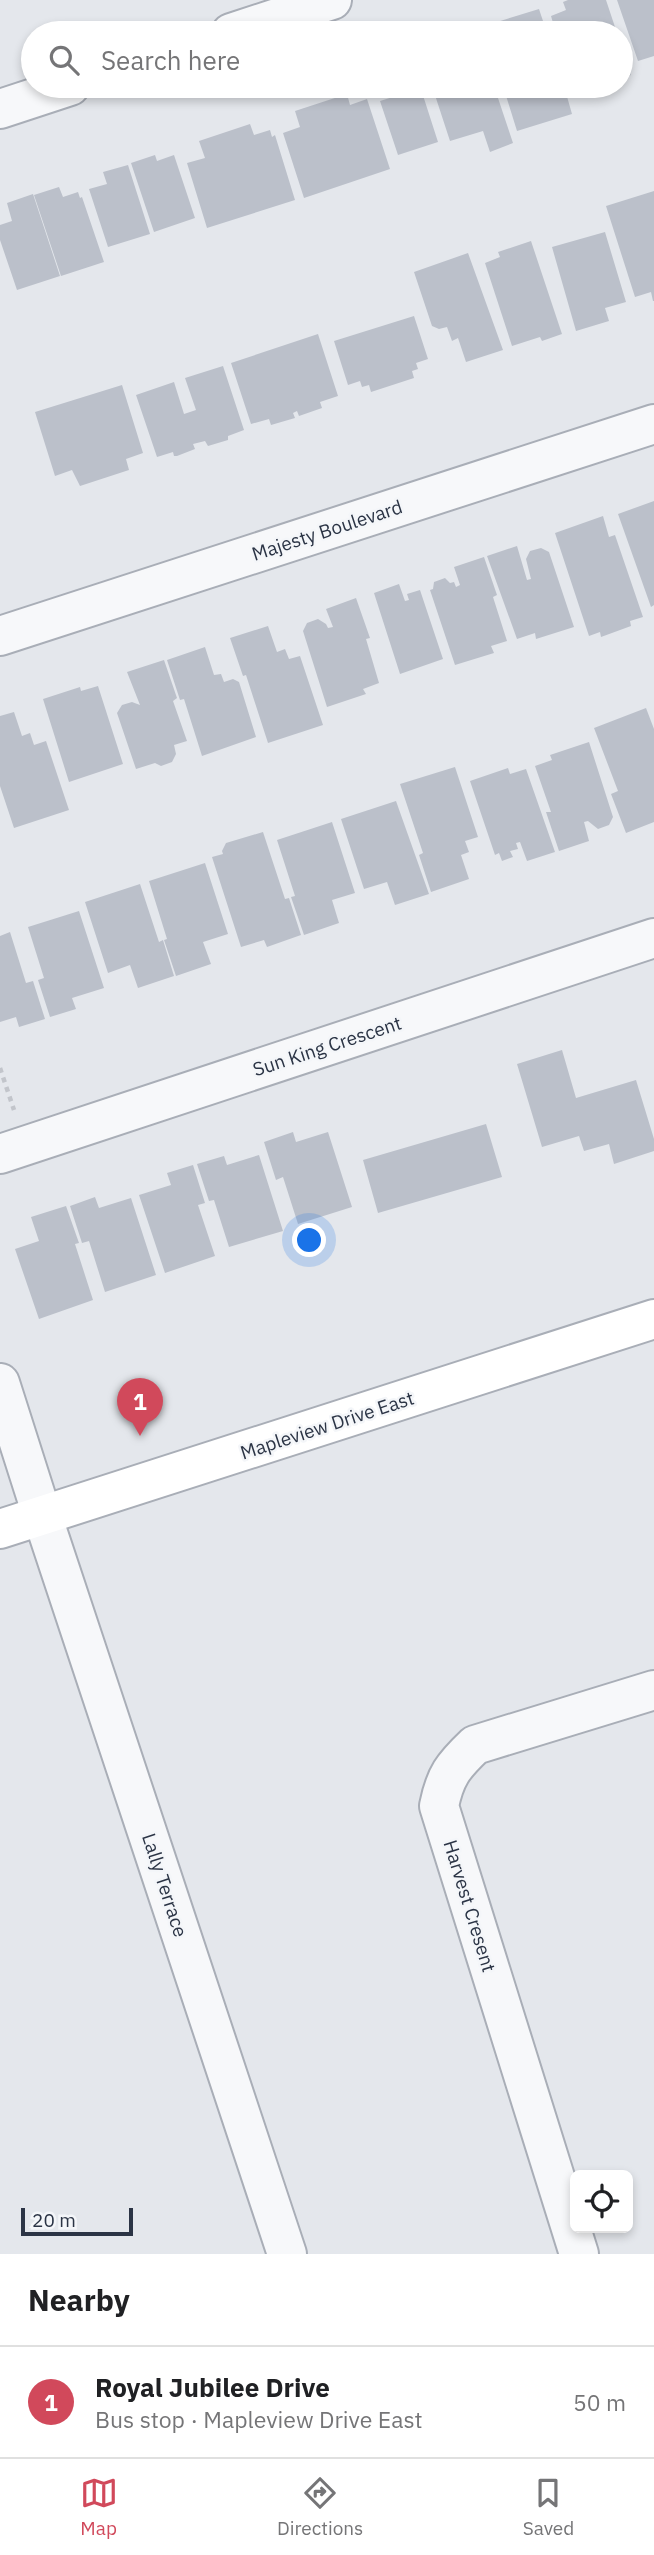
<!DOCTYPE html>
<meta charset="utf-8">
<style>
body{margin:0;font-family:"IBM Plex Sans",sans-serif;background:#f6f6f6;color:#202124}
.controls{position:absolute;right:21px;bottom:21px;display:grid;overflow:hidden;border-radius:10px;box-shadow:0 4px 10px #0003}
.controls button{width:63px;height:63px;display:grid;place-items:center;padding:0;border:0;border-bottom:2px solid #e0e0e0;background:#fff;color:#202124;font:35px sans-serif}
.scale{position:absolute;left:21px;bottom:18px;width:112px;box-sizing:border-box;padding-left:7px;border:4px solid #2b3445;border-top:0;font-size:19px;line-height:24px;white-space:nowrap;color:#2b3445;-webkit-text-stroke:5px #f4f6f9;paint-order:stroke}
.you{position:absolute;left:310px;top:1241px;width:24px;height:24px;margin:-18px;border:5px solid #fff;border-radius:50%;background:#1a73e8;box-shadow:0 0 0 10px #1a73e833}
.badge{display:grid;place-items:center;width:46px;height:46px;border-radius:50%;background:#d1495b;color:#fff;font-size:23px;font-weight:700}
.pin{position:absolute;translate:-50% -58px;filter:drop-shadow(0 2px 4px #0008)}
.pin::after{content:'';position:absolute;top:37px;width:24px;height:21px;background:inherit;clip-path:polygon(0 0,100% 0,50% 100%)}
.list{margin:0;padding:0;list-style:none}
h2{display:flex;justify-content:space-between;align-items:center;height:91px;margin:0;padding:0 28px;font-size:30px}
h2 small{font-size:23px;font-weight:400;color:#757577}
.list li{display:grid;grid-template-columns:46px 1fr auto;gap:21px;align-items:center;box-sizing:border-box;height:112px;padding:0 28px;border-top:2px solid #e0e0e0}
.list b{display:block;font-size:26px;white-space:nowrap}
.list p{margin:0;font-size:23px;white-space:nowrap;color:#757577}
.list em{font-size:23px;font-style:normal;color:#757577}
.icon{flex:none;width:38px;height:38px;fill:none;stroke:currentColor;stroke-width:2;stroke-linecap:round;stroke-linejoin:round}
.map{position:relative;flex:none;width:654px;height:2254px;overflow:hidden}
.search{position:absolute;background:#fff;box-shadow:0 4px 10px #0003;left:21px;right:21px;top:21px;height:77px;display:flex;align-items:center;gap:18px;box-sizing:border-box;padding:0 24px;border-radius:38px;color:#757577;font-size:26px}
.sheet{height:203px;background:#fff}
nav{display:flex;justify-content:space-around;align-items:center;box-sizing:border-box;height:98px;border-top:2px solid #e0e0e0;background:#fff;font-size:19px;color:#757577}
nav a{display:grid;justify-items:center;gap:4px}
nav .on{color:#d1495b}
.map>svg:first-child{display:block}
.building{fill:#bbc0ca}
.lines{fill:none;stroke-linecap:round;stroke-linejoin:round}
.street-casing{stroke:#a9aeb7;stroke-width:42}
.secondary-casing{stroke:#a9aeb7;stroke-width:42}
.path{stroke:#c2c5cb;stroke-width:4.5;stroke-dasharray:5 5;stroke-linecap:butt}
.street{stroke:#f7f8fa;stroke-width:38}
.secondary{stroke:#fff;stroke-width:38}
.labels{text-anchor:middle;stroke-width:5;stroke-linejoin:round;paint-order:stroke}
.street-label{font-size:19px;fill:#2b3445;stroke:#f4f6f9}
</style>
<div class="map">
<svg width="654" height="2254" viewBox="0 0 654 2254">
<rect width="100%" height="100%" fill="#e4e7ec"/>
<path class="building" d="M568,0H606L617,33H556L551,16L566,10L563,2Z
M617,0H654V56L638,61Z
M539,9L547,33H486L484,26Z
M621,45L631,75L621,79Z
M393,86H420L438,142L398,155L380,101L396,96Z
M432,86H494L513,143L490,152L483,131L450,141Z
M503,86H564L572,114L517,131Z
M574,86H599L577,94Z
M347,94L350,105L367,99L390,169L304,198L283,133L300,127L295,111Z
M250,124L254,135L270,130L272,137L275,135L295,200L207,228L187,163L205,158L199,141Z
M155,155L157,161L174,155L195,218L154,232L131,163Z
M128,165L150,234L108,247L89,189L107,184L103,172Z
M59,187L63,197L78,192L80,198L82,197L104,262L61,276L34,195Z
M654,191V301H653L651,292L635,297L606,206Z
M33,194L60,276L17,290L0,240V225L12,221L7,203Z
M605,232L626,302L605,308L609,321L576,331L552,247Z
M531,241L562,334L542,341L540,337L512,346L485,263L500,257L498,252Z
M468,253L503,350L466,362L458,338L452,341L447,327L439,329L432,326L414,272Z
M414,316L428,359L416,363L418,369L412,371L414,378L371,392L369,385L362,387L360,381L348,385L334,341Z
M318,334L338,396L320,402L322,408L299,416L297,411L293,413L295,418L271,425L269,419L251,424L231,363Z
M223,366L244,430L228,436V440L208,446L205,441L193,444L195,449L177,456H174L173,452L157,457L136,395L174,382L184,414L196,410L185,378Z
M122,385L143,453L126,459L129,470L80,486L72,470L55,476L35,412Z
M654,501V605L651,607L618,514Z
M603,516L609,537L615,535L643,617L630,621L631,626L601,637L600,632L589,636L555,533Z
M517,546L527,580L531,579L526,559L530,551L541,548L549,552L574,627L536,639L535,633L517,639L487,556Z
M484,557L497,595L493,597L507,641L491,646L494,653L455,665L430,590L433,589L434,582L445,578L450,583L454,582L456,587L460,585L454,567Z
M399,584L405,601L409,600L407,594L420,590L443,659L400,674L374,593Z
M356,598L370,638L366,639L379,683L363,689L366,694L327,707L303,631L307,623L318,619L326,624L328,628L333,627L326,609Z
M268,626L277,652L285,649L289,659L300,656L323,725L268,743L246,675L243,676L230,638Z
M205,647L214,675L221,674L224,682L233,679L239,682L256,737L202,756L184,699L180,700L167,660Z
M164,660L177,698L173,701L187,741L174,745L176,754L172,762L161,766L155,763L136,769L117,713L122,705L132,702L140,705L127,672Z
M98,686L123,764L69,782L43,699L77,688L80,687L81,691Z
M646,708L654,729V822L626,833L611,794L618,791L594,728Z
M14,712L22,736L30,733L34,745L46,741L69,810L14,828L0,786V716Z
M589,742L613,817L609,825L598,829L588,821L584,822L589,841L559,851L546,812H551L535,766L552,760L550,755Z
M455,767L478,837L465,841L469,852L461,855L469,879L431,892L419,855L423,853L400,784Z
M508,768L510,774L526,769L555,852L527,861L520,842L516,843L518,849L510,851L513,857L502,861L499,853L495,855L470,781Z
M396,801L429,894L395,905L387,882L364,889L341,819Z
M332,822L355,893L332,900L339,923L304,935L291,897L295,896L277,840Z
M263,832L285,899L289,898L301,935L267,947L264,940L241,947L212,857L223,854L222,851L226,843Z
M205,863L228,934L203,942L211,964L176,976L164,940L167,939L149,881Z
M140,884L159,942L163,940L174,976L138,988L130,965L108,973L85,902Z
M79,911L104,988L72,998L76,1009L50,1017L38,980L44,978L28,927Z
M10,932L26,983L33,981L45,1019L19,1027L16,1017L0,1022V936Z
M562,1050L576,1098L636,1080L654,1139V1151L614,1164L609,1144L584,1151L579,1136L542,1147L517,1064Z
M486,1124L502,1177L378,1213L363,1160Z
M293,1132L296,1142L328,1132L352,1207L298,1224L283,1177L276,1180L264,1142Z
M259,1155L283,1231L229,1247L214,1200L209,1201L197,1164L224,1156L227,1165Z
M193,1165L205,1203L198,1205L215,1256L165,1273L139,1195L171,1185L167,1173Z
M95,1197L99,1208L131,1198L156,1275L105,1292L89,1241L82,1243L70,1206Z
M66,1206L79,1243L75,1244L93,1300L39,1319L15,1249L39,1241L31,1217Z"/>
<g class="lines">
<g class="street-casing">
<path id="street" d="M231,33L332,0
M0,109L70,86
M0,636L654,424
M0,1154L654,938
M0,1383L42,1515L287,2254
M579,2254L439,1806C445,1776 453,1766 475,1745L654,1690"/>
</g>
<g class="secondary-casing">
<path id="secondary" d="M0,1529L654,1319"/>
</g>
<path class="path" d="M0,1068L14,1110"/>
<use href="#street" class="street"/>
<use href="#secondary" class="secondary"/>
</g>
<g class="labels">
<g class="street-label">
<text transform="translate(327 530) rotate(-18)" y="7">Majesty Boulevard</text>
<text transform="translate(327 1046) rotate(-18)" y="7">Sun King Crescent</text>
<text transform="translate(327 1425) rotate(-18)" y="7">Mapleview Drive East</text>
<text transform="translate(165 1885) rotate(72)" y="7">Lally Terrace</text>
<text transform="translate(470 1906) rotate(73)" y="7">Harvest Cresent</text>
</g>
</g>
</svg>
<div class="controls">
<button><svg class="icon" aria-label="locate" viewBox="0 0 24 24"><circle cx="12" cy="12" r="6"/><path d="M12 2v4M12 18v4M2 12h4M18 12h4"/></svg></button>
</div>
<div class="scale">20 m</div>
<div class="you"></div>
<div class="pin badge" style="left:140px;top:1436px">1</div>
<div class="search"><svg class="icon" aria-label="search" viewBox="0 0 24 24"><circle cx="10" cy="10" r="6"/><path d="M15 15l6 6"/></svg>Search here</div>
</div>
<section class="sheet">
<h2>Nearby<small></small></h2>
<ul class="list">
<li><span class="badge">1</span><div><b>Royal Jubilee Drive</b><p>Bus stop · Mapleview Drive East</p></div><em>50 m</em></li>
</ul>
</section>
<nav>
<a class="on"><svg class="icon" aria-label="map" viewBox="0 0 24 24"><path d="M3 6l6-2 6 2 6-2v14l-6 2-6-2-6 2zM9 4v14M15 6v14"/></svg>Map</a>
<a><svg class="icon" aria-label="directions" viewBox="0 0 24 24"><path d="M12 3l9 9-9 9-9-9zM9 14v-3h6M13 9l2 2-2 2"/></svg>Directions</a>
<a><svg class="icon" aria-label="saved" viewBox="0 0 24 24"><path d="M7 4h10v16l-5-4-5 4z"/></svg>Saved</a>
</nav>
